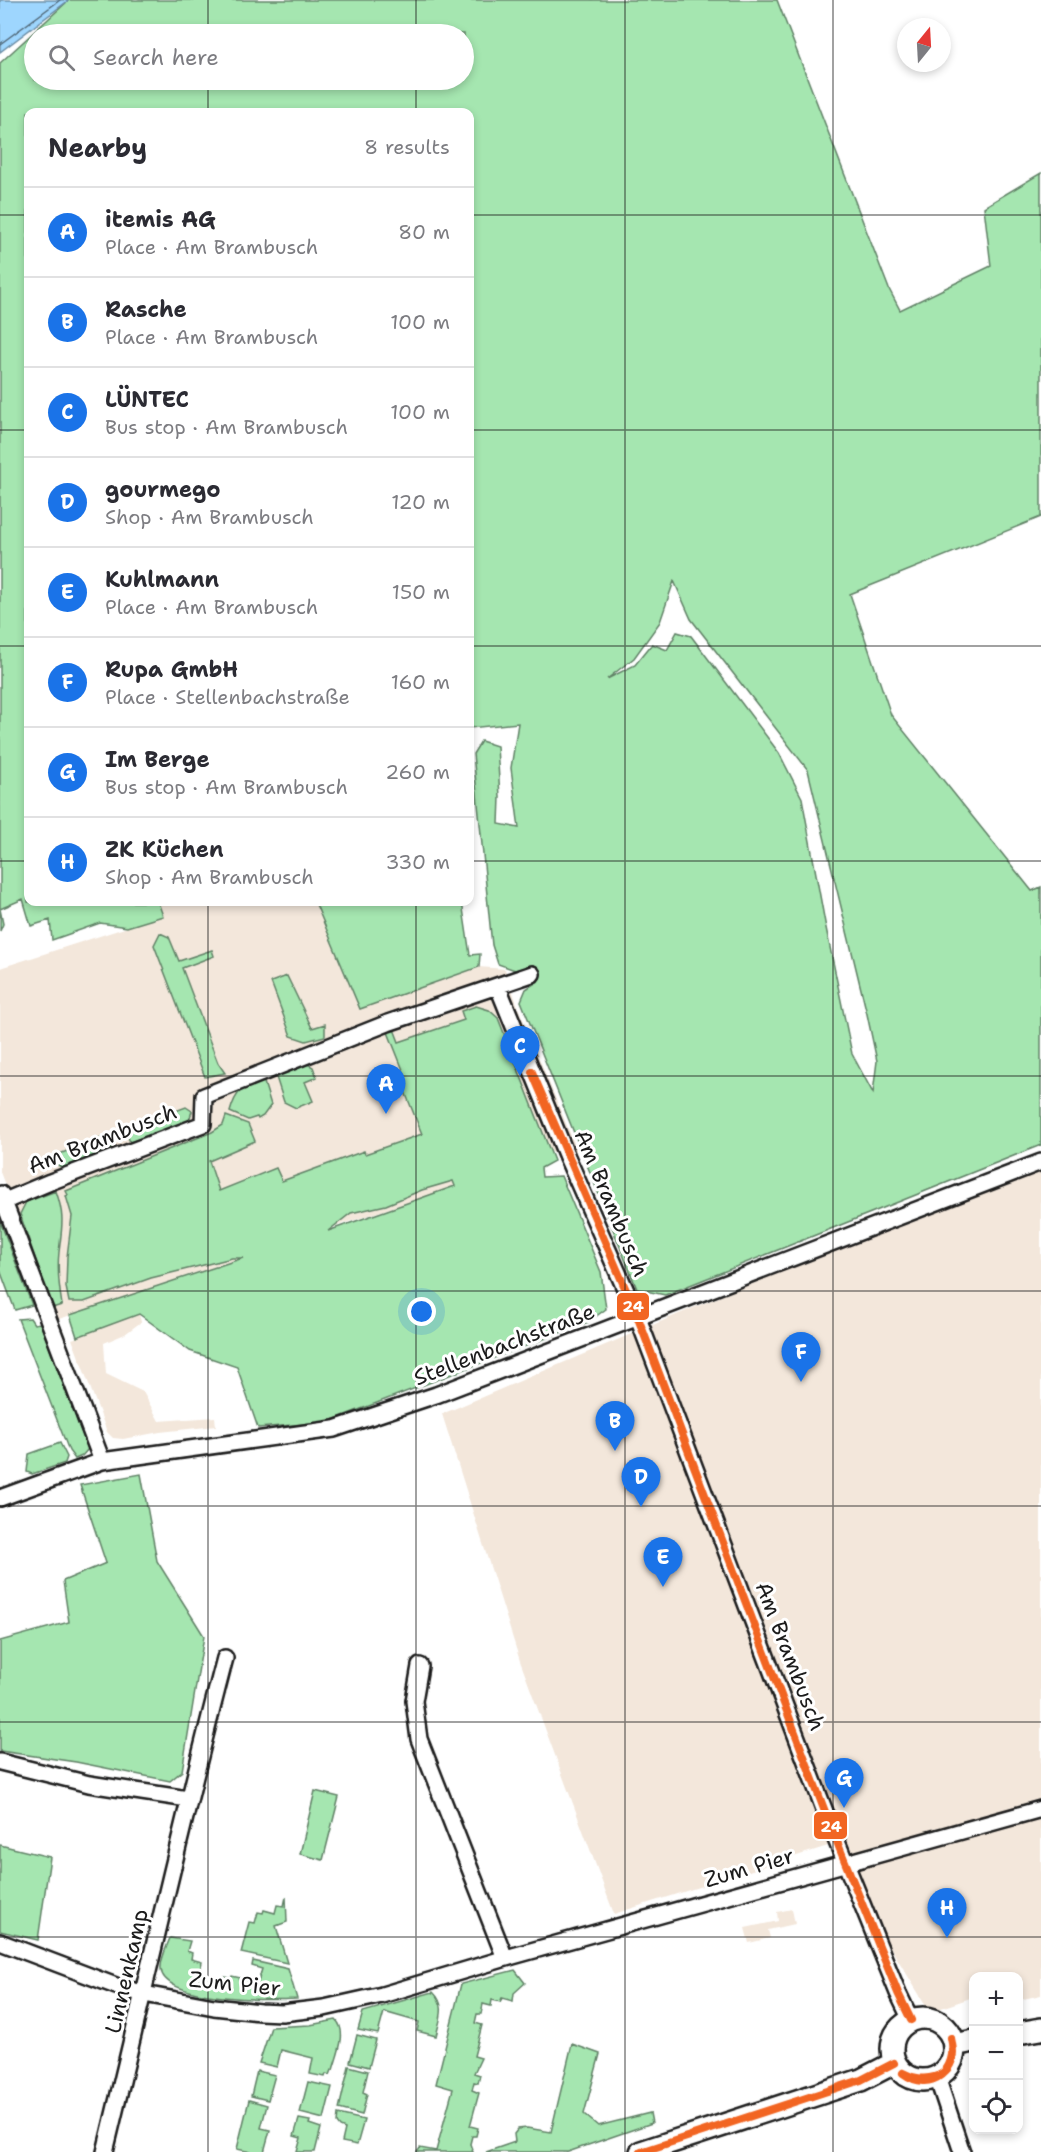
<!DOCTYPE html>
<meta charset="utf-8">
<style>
body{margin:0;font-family:"Shantell Sans",sans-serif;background:#f7f7f7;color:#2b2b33}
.controls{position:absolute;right:18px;bottom:18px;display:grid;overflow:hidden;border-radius:12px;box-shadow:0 3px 9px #0003}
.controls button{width:54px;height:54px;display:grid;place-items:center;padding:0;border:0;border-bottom:2px solid #e1e1e2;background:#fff;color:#2b2b33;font:30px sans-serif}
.compass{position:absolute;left:897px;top:18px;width:54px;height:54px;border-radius:50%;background:#fff;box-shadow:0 3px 9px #0003;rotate:18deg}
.you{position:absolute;left:422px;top:1312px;width:21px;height:21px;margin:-15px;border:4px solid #fff;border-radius:50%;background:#1a73e8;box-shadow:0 0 0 9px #1a73e833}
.badge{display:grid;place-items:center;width:39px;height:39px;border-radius:50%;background:#1a73e8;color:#fff;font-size:20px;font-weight:700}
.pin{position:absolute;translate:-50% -50px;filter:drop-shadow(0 2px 3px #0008)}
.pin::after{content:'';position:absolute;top:32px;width:21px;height:18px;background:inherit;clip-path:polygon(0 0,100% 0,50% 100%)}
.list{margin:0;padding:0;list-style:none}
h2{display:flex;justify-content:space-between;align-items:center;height:78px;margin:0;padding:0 24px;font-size:26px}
h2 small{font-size:20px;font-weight:400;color:#7c7c81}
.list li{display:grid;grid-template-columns:39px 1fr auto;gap:18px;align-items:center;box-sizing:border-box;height:90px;padding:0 24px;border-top:2px solid #e1e1e2}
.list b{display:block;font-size:22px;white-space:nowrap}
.list p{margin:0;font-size:20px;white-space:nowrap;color:#7c7c81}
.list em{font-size:20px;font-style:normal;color:#7c7c81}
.icon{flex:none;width:33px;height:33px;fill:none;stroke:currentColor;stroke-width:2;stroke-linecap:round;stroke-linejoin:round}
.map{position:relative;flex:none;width:1041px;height:2152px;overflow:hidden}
.search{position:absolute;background:#fff;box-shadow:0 3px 9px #0003;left:24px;top:24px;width:450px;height:66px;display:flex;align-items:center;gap:15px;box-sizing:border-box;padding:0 21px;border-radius:33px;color:#7c7c81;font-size:22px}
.panel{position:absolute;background:#fff;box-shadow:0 3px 9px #0003;left:24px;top:108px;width:450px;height:798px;border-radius:12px}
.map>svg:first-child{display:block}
.built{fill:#f3e7db}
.green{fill:#a5e6b0;stroke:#608166;stroke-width:1.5;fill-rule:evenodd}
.water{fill:#9ed6fe;stroke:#6a8ca4;stroke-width:1.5}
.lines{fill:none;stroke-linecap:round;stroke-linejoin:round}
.shore{stroke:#506676;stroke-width:1.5}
.street-casing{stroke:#1c1c1c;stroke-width:20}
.secondary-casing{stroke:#1c1c1c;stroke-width:26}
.street{stroke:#fff;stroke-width:15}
.secondary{stroke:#fff;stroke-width:21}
.bus-1-casing{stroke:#fff;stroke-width:12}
.bus-1{stroke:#f26522;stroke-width:8}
.grid{fill:none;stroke:#1c1c1c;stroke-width:1.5;stroke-opacity:0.55}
.labels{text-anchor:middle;stroke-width:6;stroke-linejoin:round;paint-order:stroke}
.street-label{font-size:22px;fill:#1c1c1c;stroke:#fff}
.line-badge{stroke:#fff;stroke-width:2}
.badge-label{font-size:16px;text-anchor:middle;font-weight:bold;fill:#fff}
</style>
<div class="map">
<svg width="1041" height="2152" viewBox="0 0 1041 2152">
<rect width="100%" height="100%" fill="#fff"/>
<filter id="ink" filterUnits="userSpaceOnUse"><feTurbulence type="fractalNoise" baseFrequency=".0167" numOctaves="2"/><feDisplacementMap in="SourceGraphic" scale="12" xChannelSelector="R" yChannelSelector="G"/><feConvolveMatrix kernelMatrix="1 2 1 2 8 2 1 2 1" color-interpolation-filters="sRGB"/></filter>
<g filter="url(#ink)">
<path class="built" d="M158,902H315L360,1009L479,967L505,969L521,1015L577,1150L540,1153L456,1186L56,1320L0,1172V968L162,916Z
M1041,1161V1995L1019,2000L1018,1976H974L973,1997L930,2012L828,1846L614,1914L520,1661L442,1414Z
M139,1314L141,1322L125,1334L104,1343L106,1374L143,1392L159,1421L215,1417L216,1426L160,1432L123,1439L113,1438L107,1432L72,1339Z
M792,1909L795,1924L768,1930L770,1938L749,1943L745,1928L778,1921L777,1912Z"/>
<path class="green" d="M69,0H777L889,289L900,310L991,266L984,207L1041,173V517L850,594L891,715L1032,891L1041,887V1145L665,1295L637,1289L521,1001L526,989L537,982L530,966L515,970L498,964L492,945L473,754L481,741L497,746L500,797L499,824L519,828L511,768L518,723L470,728V112H28V902H158L163,916L127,927L100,923L52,940L50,920L31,926L23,899L0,909L3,924L0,931V63ZM34,34H464V80H34ZM674,581L691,619L808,770L867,1014L877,1061L873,1093L852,1054L825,923L802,798L779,753L691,636L677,632L667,650L652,644L635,665L607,679L634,658L660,622Z
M315,902H462L470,955L480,954L479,967L360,1009Z
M160,933L169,937L179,961L212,950L214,956L182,968L218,1063L225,1073L205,1077L154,945Z
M287,976L312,1028L325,1024V1036L306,1041L291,1036L271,982Z
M476,1006L489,1010L498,1018L554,1161L541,1168L542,1177L561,1176L601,1272L606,1309L588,1322L327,1422L258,1428L237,1367L190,1351L139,1314L77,1337L70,1315L243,1258H232L151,1278L84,1302H69L66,1287L67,1257L72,1216L66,1196L68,1195L66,1191L212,1132L223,1125L226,1116L248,1124L255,1141L209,1161L219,1191L276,1168L282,1181L364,1151L365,1154L422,1134L399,1077L405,1075L388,1032L394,1029L399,1042L464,1020L461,1011ZM453,1181L455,1186L328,1231L351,1213L386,1205L422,1190Z
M306,1063L313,1067L317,1077L305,1082L313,1101L296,1108L284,1102L275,1074Z
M263,1079L271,1105L263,1116L258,1119L257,1117L248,1120L230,1112C236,1090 243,1087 263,1079Z
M186,1107L192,1111L189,1121L130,1142L125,1130Z
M107,1135L112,1148L62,1168L56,1164L57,1155Z
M56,1191C65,1217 62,1226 59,1252C57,1270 59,1287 62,1305L52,1308L20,1214L26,1202Z
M0,1221L32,1305L15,1310L0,1270Z
M30,1318L34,1324L40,1323L88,1449L82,1456L75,1459L69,1451L18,1319Z
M60,1443L67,1457L65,1463L32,1474L27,1472L29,1454Z
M141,1474L157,1561L204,1636L182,1771L170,1781L76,1762L0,1751V1641L69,1622L63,1581L106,1563L80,1485Z
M315,1791L339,1797L323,1860L300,1854Z
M0,1845L50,1857L38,1940L0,1931Z
M286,1897L287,1922L276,1926L287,1963L241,1953L249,1922L255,1923L258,1912L263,1913L264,1910L275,1913L277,1905L284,1906Z
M170,1938L190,1941L187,1951L192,1953L191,1959L202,1962L198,1979L223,1986L225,1977L231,1978L232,1976L258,1982L262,1969L252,1966L253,1961L288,1969L297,1999C273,2000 163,2002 161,1969C160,1960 167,1946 170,1938Z
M515,1970L525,1983L514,1993L513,2001L502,1998L500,2002L492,2000L491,2006L483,2004L481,2014H477L475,2023L482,2025L474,2056L481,2058L474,2073L480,2075L478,2083L474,2082L472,2090L479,2093L470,2126L478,2128L476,2136H472L470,2144L473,2152H417L420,2148L436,2151L453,2089L436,2084L461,1984Z
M433,1992C447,2006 440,2018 436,2036L417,2031L419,2022L384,2012L378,2034L358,2030L363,2012Z
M336,2020C348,2032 337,2055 333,2070H332L330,2075L326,2074L325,2077L310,2074L313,2058L281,2050L277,2067L259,2063L271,2027L310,2025Z
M357,2035L376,2040L369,2067L350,2062Z
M572,2044L600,2054L584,2114L598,2126L650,2113L652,2123L568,2152H486L515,2142L514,2134L518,2129L527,2128L551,2132Z
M349,2066L368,2071L363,2092L367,2094L362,2115L339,2109Z
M257,2071L275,2075L268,2100L251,2096Z
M308,2082L332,2087L324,2119L300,2113Z
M249,2100L267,2105L261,2128L270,2130L264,2152H251L237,2149Z
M338,2114L364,2120L357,2145L342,2142L345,2129L340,2127L337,2123Z
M299,2119L310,2121L309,2124L321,2128L315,2152H297L301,2138L294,2136Z"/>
<path class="water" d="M0,0H69L0,52Z"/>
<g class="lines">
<path class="shore" d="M0,44L60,0"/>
<g class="street-casing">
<path id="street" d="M498,987L567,1157L638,1318L827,1817L898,1993L911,2020
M1,1194L102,1461
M5,1201L50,1182L203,1124L204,1096L388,1023L532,974
M0,1498L102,1461L334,1429L436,1395L1041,1162
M420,1666L414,1701L419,1739L505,1958
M0,1762L89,1784L188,1799
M0,1942L116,1986L144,1994L214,2007L260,2012L282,2013L324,2008L382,1995L513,1956L1041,1809
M937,2077L962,2152
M105,2152C145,1987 182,1822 225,1658"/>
</g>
<g class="secondary-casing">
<path id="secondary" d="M892 2049a31 31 0 1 1 62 0a31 31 0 1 1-62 0Z
M1018,2033L1041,2029
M954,2045L974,2041
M641,2152L861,2080L894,2063"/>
</g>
<use href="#street" class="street"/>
<use href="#secondary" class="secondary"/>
<g class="bus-1-casing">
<path id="bus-1" d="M532,1072L638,1318L827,1817L898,1993L911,2020
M903,2073C922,2084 952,2079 953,2053C953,2048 952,2043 951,2038
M903,2073C931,2094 959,2070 951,2038
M641,2152L861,2080L894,2063"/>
</g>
<use href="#bus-1" class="bus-1"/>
</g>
</g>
<path class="grid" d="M208,0V34M416,0V34M625,0V2152M833,0V2152M208,80V112M416,80V112M0,215H28M470,215H1041M0,430H28M470,430H1041M0,646H28M470,646H1041M0,861H28M470,861H1041M208,902V2152M416,902V2152M0,1076H1041M0,1291H1041M0,1506H1041M0,1722H1041M0,1937H1041"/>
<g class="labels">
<g class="street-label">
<text transform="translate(102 1138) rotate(-21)" y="8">Am Brambusch</text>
<text transform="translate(612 1203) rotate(67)" y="8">Am Brambusch</text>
<text transform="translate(504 1344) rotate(-21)" y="8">Stellenbachstraße</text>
<text transform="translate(791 1656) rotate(69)" y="8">Am Brambusch</text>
<text transform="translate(749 1867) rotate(-16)" y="8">Zum Pier</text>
<text transform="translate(126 1971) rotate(-77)" y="8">Linnenkamp</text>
<text transform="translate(235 1983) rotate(6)" y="8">Zum Pier</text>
</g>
</g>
<g class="line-badge">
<rect x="616" y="1292" width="34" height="29" rx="6" fill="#f26522"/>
<rect x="813" y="1811" width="35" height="29" rx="6" fill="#f26522"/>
</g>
<g class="badge-label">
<text x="633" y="1312">24</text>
<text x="831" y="1832">24</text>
</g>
</svg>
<div class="controls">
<button>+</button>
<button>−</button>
<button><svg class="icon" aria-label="locate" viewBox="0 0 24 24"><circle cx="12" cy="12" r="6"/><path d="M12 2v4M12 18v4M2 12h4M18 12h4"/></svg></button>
</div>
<svg class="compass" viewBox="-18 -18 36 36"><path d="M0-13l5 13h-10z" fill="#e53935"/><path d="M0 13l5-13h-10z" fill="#7c7c81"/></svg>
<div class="you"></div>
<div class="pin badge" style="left:386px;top:1114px">A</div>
<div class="pin badge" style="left:615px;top:1451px">B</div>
<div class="pin badge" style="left:520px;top:1076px">C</div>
<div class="pin badge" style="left:641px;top:1507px">D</div>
<div class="pin badge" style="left:663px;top:1587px">E</div>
<div class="pin badge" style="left:801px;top:1382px">F</div>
<div class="pin badge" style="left:844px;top:1808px">G</div>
<div class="pin badge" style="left:947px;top:1938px">H</div>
<div class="search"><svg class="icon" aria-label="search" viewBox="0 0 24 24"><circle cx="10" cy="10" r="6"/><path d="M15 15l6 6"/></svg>Search here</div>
<section class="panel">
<h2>Nearby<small>8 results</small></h2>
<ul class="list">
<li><span class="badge">A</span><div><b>itemis AG</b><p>Place · Am Brambusch</p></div><em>80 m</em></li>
<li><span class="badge">B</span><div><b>Rasche</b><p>Place · Am Brambusch</p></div><em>100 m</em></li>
<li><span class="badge">C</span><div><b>LÜNTEC</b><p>Bus stop · Am Brambusch</p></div><em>100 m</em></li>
<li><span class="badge">D</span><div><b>gourmego</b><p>Shop · Am Brambusch</p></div><em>120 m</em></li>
<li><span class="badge">E</span><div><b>Kuhlmann</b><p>Place · Am Brambusch</p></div><em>150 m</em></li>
<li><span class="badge">F</span><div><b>Rupa GmbH</b><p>Place · Stellenbachstraße</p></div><em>160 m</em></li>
<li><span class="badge">G</span><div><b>Im Berge</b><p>Bus stop · Am Brambusch</p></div><em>260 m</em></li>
<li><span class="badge">H</span><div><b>ZK Küchen</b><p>Shop · Am Brambusch</p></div><em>330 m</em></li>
</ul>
</section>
</div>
